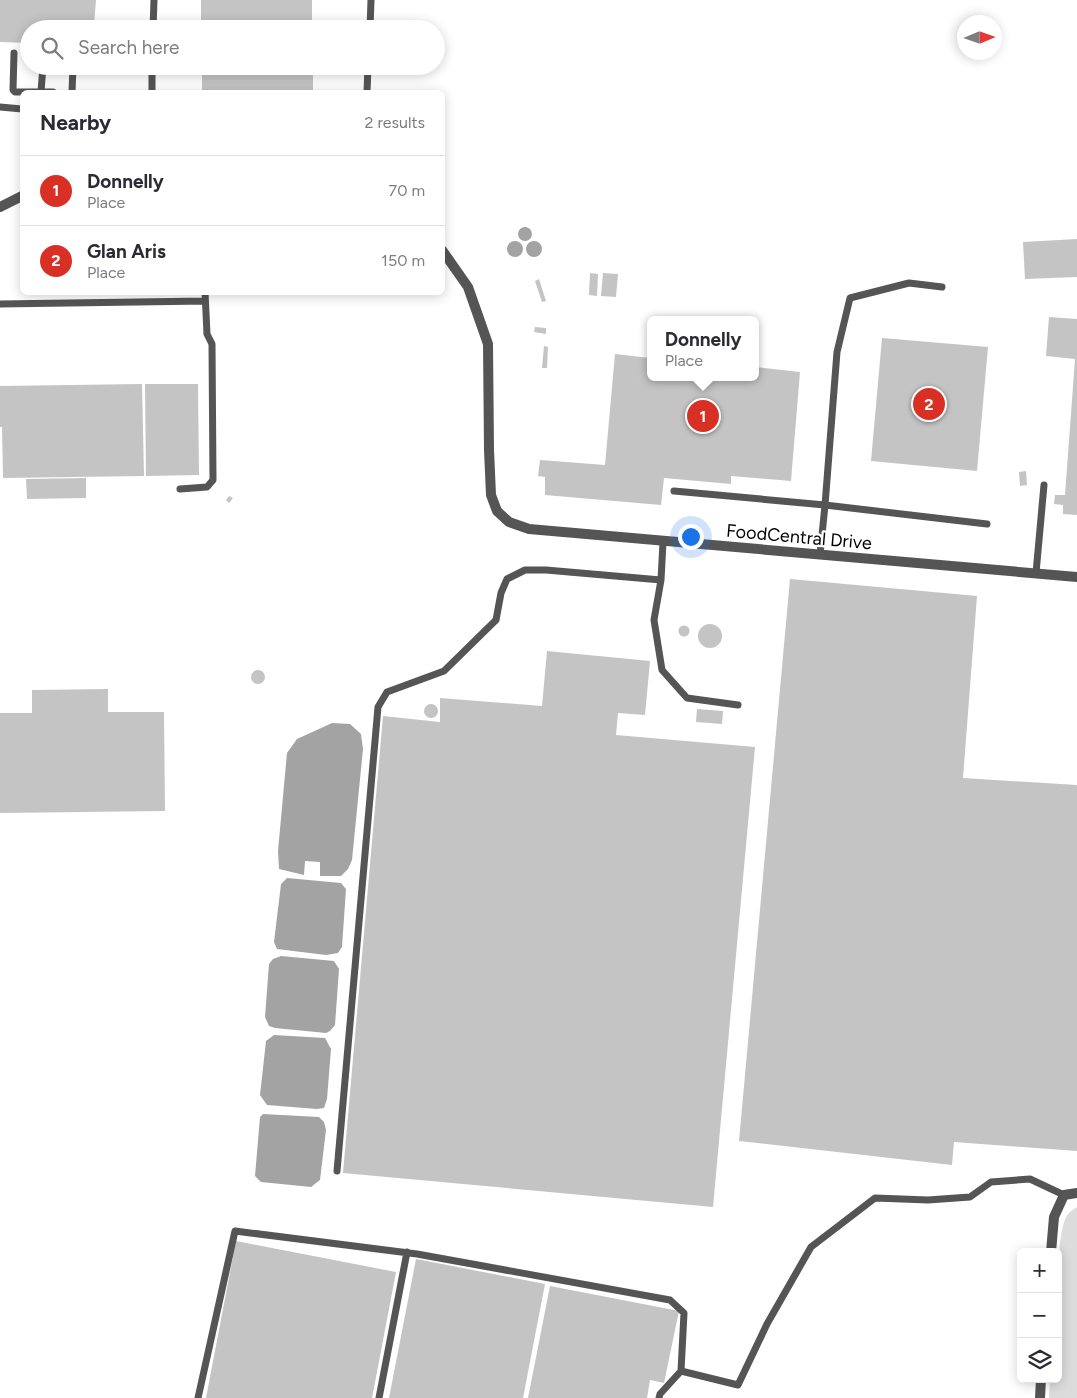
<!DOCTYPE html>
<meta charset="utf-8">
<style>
body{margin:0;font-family:Figtree,sans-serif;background:#f7f7f7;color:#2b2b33}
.controls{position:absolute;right:15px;bottom:15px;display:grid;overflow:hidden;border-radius:8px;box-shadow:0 2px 12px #0003}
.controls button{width:45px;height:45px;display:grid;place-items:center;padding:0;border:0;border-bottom:1px solid #e1e1e2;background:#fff;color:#2b2b33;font:25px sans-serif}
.compass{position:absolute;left:957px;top:15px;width:45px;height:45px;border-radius:50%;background:#fff;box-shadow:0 2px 12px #0003;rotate:88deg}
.you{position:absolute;left:690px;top:536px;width:18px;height:18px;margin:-12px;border:4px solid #fff;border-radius:50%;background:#1a73e8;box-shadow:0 0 0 8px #1a73e833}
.badge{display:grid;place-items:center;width:32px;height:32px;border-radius:50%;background:#d93025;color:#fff;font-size:16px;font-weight:700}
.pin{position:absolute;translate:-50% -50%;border:2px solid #fff;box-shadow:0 1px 5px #0006}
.popup{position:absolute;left:647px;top:316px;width:112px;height:65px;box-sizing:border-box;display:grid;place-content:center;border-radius:8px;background:#fff;filter:drop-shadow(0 1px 4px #0005);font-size:16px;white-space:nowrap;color:#7c7c81}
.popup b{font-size:19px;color:#2b2b33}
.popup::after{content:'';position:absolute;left:50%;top:100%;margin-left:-10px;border:10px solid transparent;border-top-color:#fff}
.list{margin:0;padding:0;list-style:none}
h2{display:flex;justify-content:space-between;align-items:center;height:65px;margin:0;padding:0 20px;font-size:21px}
h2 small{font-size:16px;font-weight:400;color:#7c7c81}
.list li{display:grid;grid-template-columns:32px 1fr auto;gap:15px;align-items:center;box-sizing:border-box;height:70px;padding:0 20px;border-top:1px solid #e1e1e2}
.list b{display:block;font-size:19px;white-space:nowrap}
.list p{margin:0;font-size:16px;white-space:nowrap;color:#7c7c81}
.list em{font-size:16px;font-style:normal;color:#7c7c81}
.icon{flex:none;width:28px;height:28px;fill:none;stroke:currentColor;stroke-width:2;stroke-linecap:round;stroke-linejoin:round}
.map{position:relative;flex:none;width:1077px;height:1398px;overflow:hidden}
.search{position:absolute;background:#fff;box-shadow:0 2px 12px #0003;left:20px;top:20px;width:425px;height:55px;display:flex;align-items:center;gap:12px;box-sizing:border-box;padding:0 18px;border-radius:28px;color:#7c7c81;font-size:19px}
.panel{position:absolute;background:#fff;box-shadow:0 2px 12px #0003;left:20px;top:90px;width:425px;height:205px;border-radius:8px}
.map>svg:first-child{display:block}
.green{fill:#dcdcdc}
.water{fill:#a3a3a3}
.building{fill:#c4c4c4}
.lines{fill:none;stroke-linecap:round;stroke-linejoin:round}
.service{stroke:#555;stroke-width:7}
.minor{stroke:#555;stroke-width:10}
.labels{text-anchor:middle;stroke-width:4.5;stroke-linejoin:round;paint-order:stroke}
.street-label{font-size:18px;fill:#000;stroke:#fff}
</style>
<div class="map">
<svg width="1077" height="1398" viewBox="0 0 1077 1398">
<rect width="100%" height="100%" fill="#fff"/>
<path class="green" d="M1077,1207V1398H1049L1050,1379H1058C1058,1350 1053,1232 1068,1214C1070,1211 1074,1209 1077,1207Z"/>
<path class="water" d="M518 234a7 7 0 1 1 14 0a7 7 0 1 1-14 0Z
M507 249a8 8 0 1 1 16 0a8 8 0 1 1-16 0Z
M526 249a8 8 0 1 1 16 0a8 8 0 1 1-16 0Z
M332,723L350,724L361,734L363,749L352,860L348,869L341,876H320V862L305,861L304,875L279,869L278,851L287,753L297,739Z
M287,878L341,883L346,889L342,947L338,953L326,955L277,949L274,942L281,884Z
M281,956L334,961L339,969L335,1025L330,1031L326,1033L275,1028L269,1026L265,1017L269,964L273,959Z
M274,1035L325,1038L331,1049L327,1099L324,1108L317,1109L267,1105L260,1095L266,1041Z
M263,1114L319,1117L324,1122L326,1130L320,1180L311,1187L261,1182L255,1176L260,1117Z"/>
<path class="building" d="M0,0H96L94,25L121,26V29H29V43L0,42Z
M201,0H312V29H201Z
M202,66H313V92H202Z
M1077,239V277L1025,279L1023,242Z
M590,273L598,274L597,296L589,295Z
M603,273L618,274L616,297L601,296Z
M539,279L546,301L542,302L535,281Z
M1049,317L1077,319V515L1063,514V505L1054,504L1055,495H1065L1075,359L1046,356Z
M535,327L546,328V334L534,332Z
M882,338L988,347L977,471L871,461Z
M544,346L548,347L547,368H542Z
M615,354L650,358V377H756V367L800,372L791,481L731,476V484L664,478L661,505L545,495V477L538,476L540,460L605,465Z
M142,384L144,476L3,478L2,427H0V386Z
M145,384H198L199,475L146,476Z
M1026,471L1027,485L1020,486L1019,472Z
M86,478V498L27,499L26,479Z
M229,496L233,498L229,503L226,500Z
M790,579L977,596L963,778L1077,785V1151L954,1142L952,1165L739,1141Z
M698 636a12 12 0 1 1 24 0a12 12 0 1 1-24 0Z
M678.5 631a5.5 5.5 0 1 1 11 0a5.5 5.5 0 1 1-11 0Z
M547,651L650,661L645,715L618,713L616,735L755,747L713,1207L343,1173L383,716L440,722V698L542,706Z
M251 677a7 7 0 1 1 14 0a7 7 0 1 1-14 0Z
M108,689V712H164L165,811L0,813V713H32V690Z
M424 711a7 7 0 1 1 14 0a7 7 0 1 1-14 0Z
M697,709L723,711L722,724L696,722Z
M236,1241L396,1272L372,1398H206Z
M416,1259L545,1284L523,1398H389Z
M550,1286L679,1311L664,1383L650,1380L647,1398H528Z"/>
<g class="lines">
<path class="service" d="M153,29L154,0
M370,29L371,0
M14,53L13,90L15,92H53
M41,92L43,66
M72,92L73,66
M152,92V66
M367,92L368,66
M0,107L22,109
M0,304L205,301
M180,489L207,487L213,480L212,344L207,334L205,292
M674,491L825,505L837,352L850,298L909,283L942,287
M820,555L825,505L987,524
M1036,573L1044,485
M661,580L654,620L662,670L687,698L738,705
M337,1171L378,707L387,692L444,671L496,620L501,593L507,579L525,570H546L661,580L663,542
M681,1371L738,1385L767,1324L811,1247L875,1198L928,1200L970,1197L991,1182L1030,1179L1064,1195
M198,1398L235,1231L417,1254L670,1300L684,1313L681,1371L660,1394L659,1398
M379,1398L407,1252"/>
<path class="minor" d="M0,207L22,196
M442,250L468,287L488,344L489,450L491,495L497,511L509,522L529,529L1077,577
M1051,1252L1054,1217L1064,1195L1077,1193
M1040,1398L1041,1379"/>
</g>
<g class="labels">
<g class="street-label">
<text transform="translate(799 537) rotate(5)" y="6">FoodCentral Drive</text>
</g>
</g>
</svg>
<div class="controls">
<button>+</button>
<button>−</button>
<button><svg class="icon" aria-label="layers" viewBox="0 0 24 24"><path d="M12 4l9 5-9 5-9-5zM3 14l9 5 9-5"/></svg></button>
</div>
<svg class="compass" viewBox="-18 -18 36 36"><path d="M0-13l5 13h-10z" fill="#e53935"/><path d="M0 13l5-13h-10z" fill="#7c7c81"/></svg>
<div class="you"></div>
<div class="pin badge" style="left:703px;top:416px">1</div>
<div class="popup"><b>Donnelly</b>Place</div>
<div class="pin badge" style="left:929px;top:404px">2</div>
<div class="search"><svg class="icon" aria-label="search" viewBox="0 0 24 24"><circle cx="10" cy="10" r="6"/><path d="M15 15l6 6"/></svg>Search here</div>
<section class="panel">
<h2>Nearby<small>2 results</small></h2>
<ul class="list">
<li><span class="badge">1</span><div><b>Donnelly</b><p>Place</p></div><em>70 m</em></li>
<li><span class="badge">2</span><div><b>Glan Aris</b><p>Place</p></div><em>150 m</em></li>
</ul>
</section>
</div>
